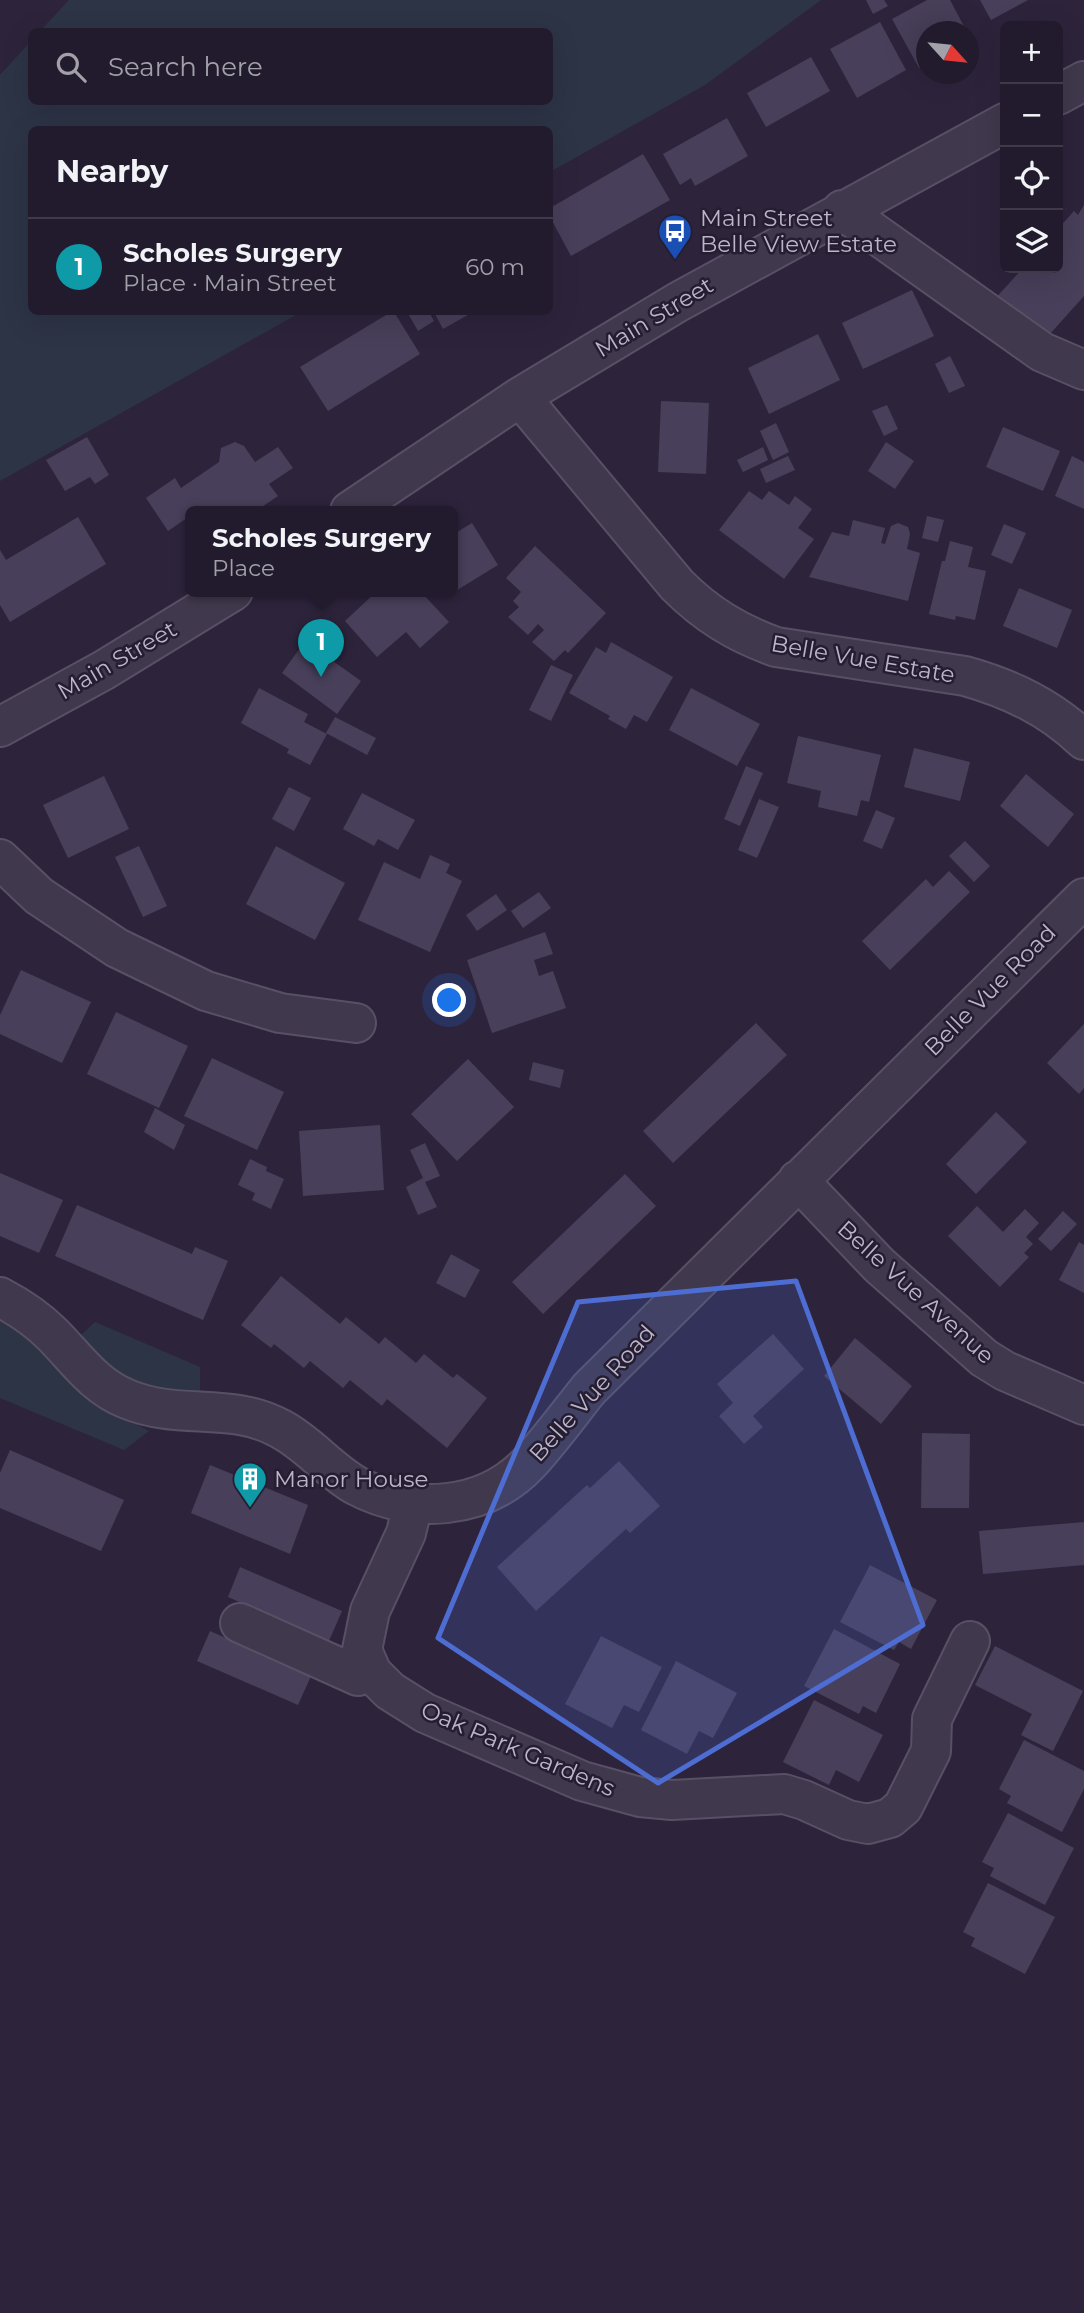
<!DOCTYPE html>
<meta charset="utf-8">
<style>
body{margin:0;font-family:Montserrat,sans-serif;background:#2a2435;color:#f1f3f6}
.controls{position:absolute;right:21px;top:21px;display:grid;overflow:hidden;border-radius:10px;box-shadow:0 7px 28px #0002}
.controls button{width:63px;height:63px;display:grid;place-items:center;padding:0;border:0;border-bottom:2px solid #3f3949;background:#221b2d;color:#f1f3f6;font:35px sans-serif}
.compass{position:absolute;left:916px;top:21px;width:63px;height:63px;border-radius:50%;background:#221b2d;box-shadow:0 7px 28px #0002;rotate:117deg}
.you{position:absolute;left:450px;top:1001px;width:24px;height:24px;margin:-18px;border:5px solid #fff;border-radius:50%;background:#1a73e8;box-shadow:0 0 0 10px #1a73e833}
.badge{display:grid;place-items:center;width:46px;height:46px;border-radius:50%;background:#b58df4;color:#fff;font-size:23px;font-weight:700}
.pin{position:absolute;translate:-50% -58px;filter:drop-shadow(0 2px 4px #0008)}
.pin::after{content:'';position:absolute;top:37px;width:24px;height:21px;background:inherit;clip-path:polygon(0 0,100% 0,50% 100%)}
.popup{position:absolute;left:185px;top:506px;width:273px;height:91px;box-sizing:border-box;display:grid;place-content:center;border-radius:10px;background:#221b2d;filter:drop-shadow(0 2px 5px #0005);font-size:23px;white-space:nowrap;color:#a2a1aa}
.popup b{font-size:26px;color:#f1f3f6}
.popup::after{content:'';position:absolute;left:50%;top:100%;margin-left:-14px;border:14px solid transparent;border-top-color:#221b2d}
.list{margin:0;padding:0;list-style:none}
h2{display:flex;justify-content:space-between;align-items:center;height:91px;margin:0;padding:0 28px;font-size:30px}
h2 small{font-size:23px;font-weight:400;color:#a2a1aa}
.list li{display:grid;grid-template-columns:46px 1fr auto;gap:21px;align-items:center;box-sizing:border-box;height:98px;padding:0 28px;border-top:2px solid #3f3949}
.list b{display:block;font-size:26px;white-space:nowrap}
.list p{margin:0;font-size:23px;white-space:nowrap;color:#a2a1aa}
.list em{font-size:23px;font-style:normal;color:#a2a1aa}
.icon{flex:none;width:38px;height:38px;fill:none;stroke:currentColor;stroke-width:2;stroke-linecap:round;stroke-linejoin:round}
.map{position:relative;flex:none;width:1084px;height:2313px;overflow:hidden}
.search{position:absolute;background:#221b2d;box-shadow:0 7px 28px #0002;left:28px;top:28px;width:525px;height:77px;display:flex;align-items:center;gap:18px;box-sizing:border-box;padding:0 24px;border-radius:10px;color:#a2a1aa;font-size:26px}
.panel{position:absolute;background:#221b2d;box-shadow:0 7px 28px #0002;left:28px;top:126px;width:525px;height:189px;border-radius:10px}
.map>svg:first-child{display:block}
.green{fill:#2d3446}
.building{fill:#483f5a}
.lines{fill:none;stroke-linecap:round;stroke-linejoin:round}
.minor-casing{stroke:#585064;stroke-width:42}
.minor{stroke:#40384c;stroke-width:38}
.marked{fill:#4d6dd3;fill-opacity:0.2;stroke:#4d6dd3;stroke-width:5;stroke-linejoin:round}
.labels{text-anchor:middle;stroke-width:5;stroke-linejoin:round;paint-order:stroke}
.poi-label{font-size:23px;fill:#bcb4c8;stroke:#251d31;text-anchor:start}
.street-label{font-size:23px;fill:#bcb4c8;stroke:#251d31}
</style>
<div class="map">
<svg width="1084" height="2313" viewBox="0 0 1084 2313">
<rect width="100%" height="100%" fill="#2d243c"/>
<path class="green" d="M69,0H821L705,85L550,172V130H32V312H301L0,481V75L31,41L32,102H550V32L40,31Z
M0,1319L26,1335L73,1386L93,1402L149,1431L124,1450L0,1398Z
M95,1322L200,1367V1392C145,1393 115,1379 79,1337Z"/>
<path class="building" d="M866,0H884L888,6L873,14Z
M927,0H950L967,32H926V64L919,68L892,19Z
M980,0H1028L991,20Z
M880,22L906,70L857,98L830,49Z
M811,57L830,91L766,127L747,93Z
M727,118L748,156L695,186L691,178L680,185L663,154Z
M643,154L670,200L571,256L550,217V208Z
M1084,205V296L1041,344L993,301L1023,268H1058V229L1074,211L1078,215Z
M912,290L934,336L863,369L842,323Z
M391,312H394L420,354L328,411L300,367Z
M407,312H429L434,321L418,331Z
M434,312H473L443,329Z
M818,334L840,380L769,414L748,368Z
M950,356L965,386L949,393L935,364Z
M661,401L709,403L706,474L658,472Z
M887,405L898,429L884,436L872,411Z
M776,423L789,452L773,460L760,431Z
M1003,427L1060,451L1043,491L986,467Z
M87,437L109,475L95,484L90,477L65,491L46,460Z
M235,442L244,446L255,462L278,447L293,468L269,484L278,496L256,511H190V516L168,531L146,498L175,478L181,488L219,462L221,448Z
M886,442L914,461L895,489L868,471Z
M763,447L768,460L743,472L737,460Z
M788,456L795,470L766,483L760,469Z
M1072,456L1084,462V509L1055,496Z
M749,491L762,500L769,491L789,505L795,496L812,509L798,528L814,539L784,579L719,530Z
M927,516L944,520L938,542L922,538Z
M78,517L106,564L10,622L0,605V550L6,560Z
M853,520L885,528L881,543L885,544L891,526L898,523L908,527L910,534L907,549L920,553L908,601L809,577L832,532L849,536Z
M472,523L498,565L449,595L446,591H452V535Z
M1004,524L1026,533L1012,564L991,555Z
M950,541L973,547L968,567L986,571L975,620L956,616L955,620L929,614L942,561H945Z
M535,546L606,613L568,653L565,650L554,661L532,642L544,630L538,624L528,635L508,617L519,607L513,601L521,592L506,578Z
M1019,588L1072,610L1057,648L1003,626Z
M377,591H427L423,594L449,622L420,648L406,632L377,657L345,621Z
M305,641L361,681L337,714L282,673Z
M611,642L673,677L647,722L634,715L626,729L608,719L610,716L569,693L596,647L606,653Z
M551,665L573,675L551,721L529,710Z
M259,688L308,714L304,722L327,734L310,765L287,753L289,749L241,723Z
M691,688L760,724L737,766L669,730Z
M335,717L376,738L367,755L326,733Z
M798,736L881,755L869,802L861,800L857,816L818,807L821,791L787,783Z
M914,748L970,762L960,801L904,787Z
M746,766L763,773L740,826L724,819Z
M1026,774L1074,814L1048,847L1000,806Z
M104,776L129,829L68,858L43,805Z
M289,787L311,798L294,831L272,819Z
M362,793L415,820L398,850L378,839L374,846L343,829Z
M759,799L779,807L757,858L738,850Z
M876,810L895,818L882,849L863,841Z
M965,841L990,866L974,882L949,856Z
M139,846L167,906L143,917L115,857Z
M276,846L345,883L315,940L246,904Z
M430,855L450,864L446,873L462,881L430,952L358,920L384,862L420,879Z
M949,871L970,892L890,970L862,941L926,879L933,887Z
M539,892L551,908L523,928L511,911Z
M496,894L507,910L477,931L466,915Z
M545,932L553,954L534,960L539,976L553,971L566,1008L492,1033L467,960Z
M21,970L91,1002L62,1063L0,1034V1015Z
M116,1012L188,1046L159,1108L87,1074Z
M756,1023L787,1055L673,1163L643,1131Z
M1084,1024V1088L1079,1094L1047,1063Z
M212,1058L284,1092L257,1150L184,1116Z
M468,1059L514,1107L457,1161L411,1114Z
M533,1062L564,1070L560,1088L529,1080Z
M155,1108L185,1125L174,1150L144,1132Z
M996,1112L1027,1142L976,1194L946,1164Z
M380,1125L384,1190L303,1196L299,1131Z
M425,1143L440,1176L425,1182L437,1207L418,1215L406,1187L423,1178L410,1150Z
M250,1159L267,1167L266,1171L284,1179L271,1209L252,1200L255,1193L238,1185Z
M0,1173L63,1200L39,1253L0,1236Z
M625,1174L656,1206L543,1314L512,1282Z
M77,1205L192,1254L195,1247L228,1261L203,1320L55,1256Z
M977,1206L1003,1232L1025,1209L1039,1223L1026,1237L1033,1244L1024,1253L1029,1257L1000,1287L948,1236Z
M1063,1211L1077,1224L1051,1251L1038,1239Z
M1079,1242L1084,1245V1293L1059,1280Z
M451,1254L480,1270L465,1298L436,1283Z
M281,1276L340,1324L346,1317L379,1344L385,1337L416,1363L424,1354L453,1378L457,1374L487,1398L447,1448L387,1399L382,1406L350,1380L343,1388L310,1361L304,1368L274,1344L271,1348L241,1325Z
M773,1334L804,1369L753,1416L763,1427L744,1444L719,1416L733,1403L717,1384Z
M855,1338L912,1386L881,1424L824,1376Z
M922,1433L970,1434L969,1508H921Z
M10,1450L124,1500L101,1551L0,1508V1473Z
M619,1461L660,1506L630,1533L626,1529L536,1611L497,1567L587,1485L590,1488Z
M210,1465L308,1505L290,1554L191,1513Z
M1084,1522V1565L983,1574L979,1531Z
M870,1565L937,1600L911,1649L899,1642L894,1650L840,1622Z
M240,1567L342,1611L329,1641L228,1597Z
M834,1629L900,1664L876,1713L863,1706L859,1714L804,1686Z
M210,1631L311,1676L298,1705L197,1661Z
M601,1636L662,1667L639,1712L624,1705L612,1728L565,1704Z
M995,1646L1083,1691L1053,1751L1021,1735L1032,1714L975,1685Z
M676,1661L737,1693L713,1738L699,1731L687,1754L641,1730Z
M814,1700L883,1735L859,1782L836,1770L829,1785L783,1762Z
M1024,1740L1084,1771V1789L1062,1832L1007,1803L1011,1796L999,1789Z
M1008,1813L1074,1848L1045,1905L990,1876L994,1868L982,1862Z
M988,1883L1055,1917L1025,1974L971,1946L975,1938L963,1932Z"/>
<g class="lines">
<g class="minor-casing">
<path id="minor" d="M1058,95L1084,81
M842,210L1042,352L1084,370
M520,397L677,585C707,615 737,633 776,647L965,676C1011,689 1049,707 1084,740
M350,511L520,397L678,302L1005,123
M0,727L104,670L233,591
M0,859L39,896L117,948L206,991L280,1013L356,1023
M798,1180L879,1265L984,1358L1005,1371L1084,1405
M0,1297C19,1307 37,1319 52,1334C76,1358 94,1386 127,1399C180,1421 230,1401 281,1429C309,1444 330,1471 357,1486C412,1515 485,1510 529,1463C550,1440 569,1414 589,1389L1084,898
M413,1504L406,1533L370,1611L362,1650L372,1673L390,1691L425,1713L582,1781L640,1797L672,1800L784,1794L804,1800L848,1820L868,1824L890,1818L903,1807L931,1751L932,1719L970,1641
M240,1623L358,1676L362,1650"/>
</g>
<use href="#minor" class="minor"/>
</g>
<path class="marked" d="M796,1281L923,1625L658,1783L438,1638L578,1302Z"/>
<defs>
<g id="bus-pin" transform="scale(1.75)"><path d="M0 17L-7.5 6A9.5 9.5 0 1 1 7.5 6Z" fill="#1a4fb4" stroke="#251d31"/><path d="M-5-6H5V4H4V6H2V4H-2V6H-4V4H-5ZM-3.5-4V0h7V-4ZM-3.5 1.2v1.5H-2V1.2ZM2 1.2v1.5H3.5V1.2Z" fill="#fff"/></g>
<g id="building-pin" transform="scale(1.75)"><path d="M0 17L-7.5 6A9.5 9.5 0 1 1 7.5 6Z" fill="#0f9aa8" stroke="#251d31"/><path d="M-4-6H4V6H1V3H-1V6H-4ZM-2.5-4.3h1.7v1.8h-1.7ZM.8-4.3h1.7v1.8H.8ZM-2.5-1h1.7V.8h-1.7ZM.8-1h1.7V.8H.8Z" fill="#fff"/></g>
</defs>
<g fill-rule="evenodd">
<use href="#bus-pin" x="675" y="231"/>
<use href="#building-pin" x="250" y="1479"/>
</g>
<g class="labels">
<g class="poi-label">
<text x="700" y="226">Main Street<tspan x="700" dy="26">Belle View Estate</tspan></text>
<text x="274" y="1487">Manor House</text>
</g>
<g class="street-label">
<text transform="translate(654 317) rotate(-31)" y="8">Main Street</text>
<text transform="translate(863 659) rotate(10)" y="8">Belle Vue Estate</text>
<text transform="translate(117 660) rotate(-30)" y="8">Main Street</text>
<text transform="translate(990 990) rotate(-45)" y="8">Belle Vue Road</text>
<text transform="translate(916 1292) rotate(42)" y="8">Belle Vue Avenue</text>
<text transform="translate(592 1393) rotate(-48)" y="8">Belle Vue Road</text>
<text transform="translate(518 1749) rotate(23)" y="8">Oak Park Gardens</text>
</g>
</g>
</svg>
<div class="controls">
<button>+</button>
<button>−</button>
<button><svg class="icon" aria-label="locate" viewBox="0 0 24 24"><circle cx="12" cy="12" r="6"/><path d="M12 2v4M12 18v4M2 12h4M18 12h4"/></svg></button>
<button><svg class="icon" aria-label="layers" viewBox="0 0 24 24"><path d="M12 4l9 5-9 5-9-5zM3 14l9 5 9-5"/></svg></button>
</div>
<svg class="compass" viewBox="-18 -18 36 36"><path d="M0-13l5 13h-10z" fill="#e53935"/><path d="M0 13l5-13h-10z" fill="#a2a1aa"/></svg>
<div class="you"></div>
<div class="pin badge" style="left:321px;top:677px;background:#0f9aa8">1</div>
<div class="popup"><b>Scholes Surgery</b>Place</div>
<div class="search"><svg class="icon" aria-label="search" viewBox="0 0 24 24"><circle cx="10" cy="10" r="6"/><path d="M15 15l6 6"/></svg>Search here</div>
<section class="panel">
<h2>Nearby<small></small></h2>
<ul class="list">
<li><span class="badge" style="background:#0f9aa8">1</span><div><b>Scholes Surgery</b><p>Place · Main Street</p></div><em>60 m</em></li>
</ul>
</section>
</div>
